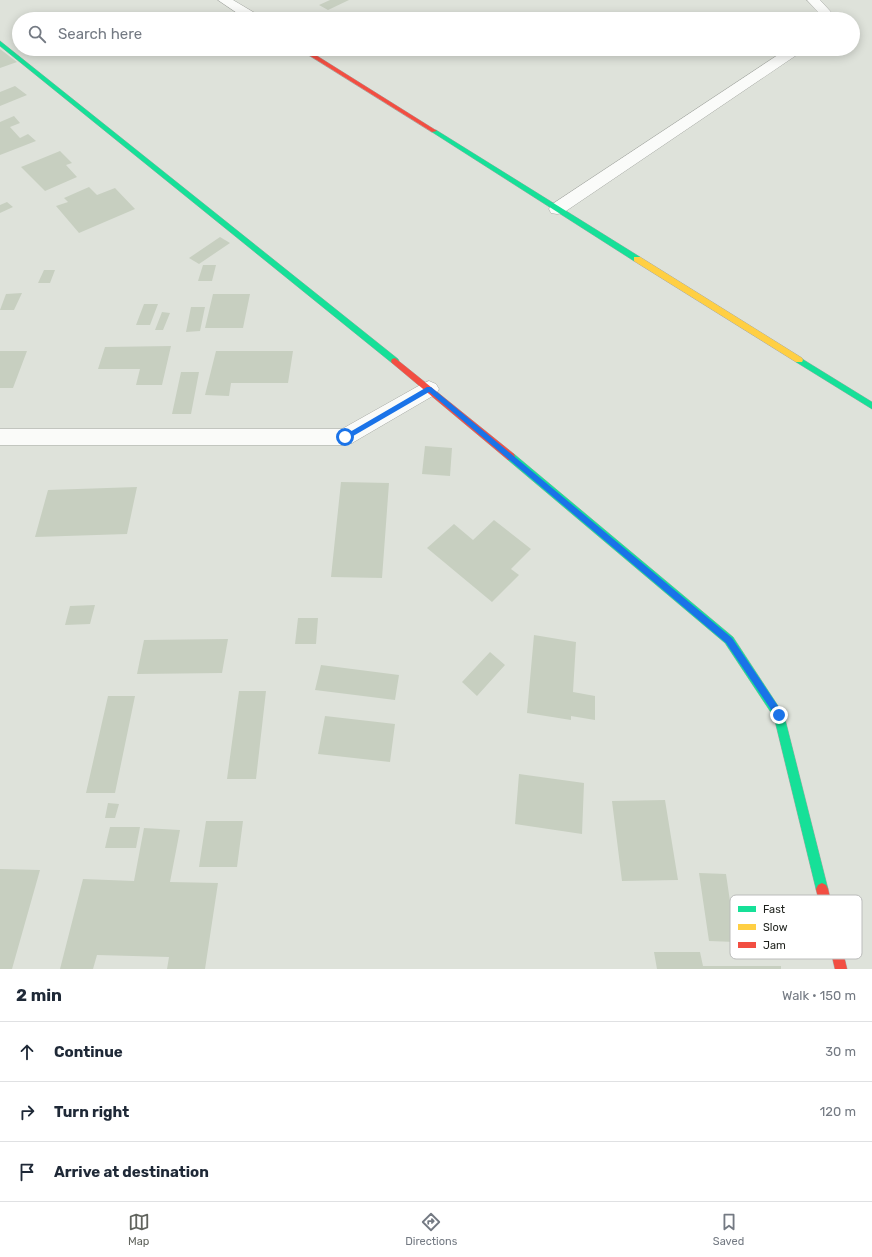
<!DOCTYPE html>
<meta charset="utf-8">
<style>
body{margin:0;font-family:Rubik,sans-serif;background:#f2f2f3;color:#1f2937}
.stop{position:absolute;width:12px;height:12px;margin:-9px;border:3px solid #1a73e8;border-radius:50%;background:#fff}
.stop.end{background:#1a73e8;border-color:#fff;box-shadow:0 1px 4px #0008}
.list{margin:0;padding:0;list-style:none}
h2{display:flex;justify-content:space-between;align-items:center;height:52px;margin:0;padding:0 16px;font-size:17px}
h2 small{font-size:13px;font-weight:400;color:#747a83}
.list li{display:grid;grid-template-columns:26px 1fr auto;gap:12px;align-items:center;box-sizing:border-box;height:60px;padding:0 16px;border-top:1px solid #e0e1e3}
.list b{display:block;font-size:15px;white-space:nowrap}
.list em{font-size:13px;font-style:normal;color:#747a83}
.icon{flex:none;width:22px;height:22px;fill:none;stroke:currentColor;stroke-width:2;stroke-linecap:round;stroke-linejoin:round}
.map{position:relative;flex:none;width:872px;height:969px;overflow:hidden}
.search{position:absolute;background:#fff;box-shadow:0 2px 10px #0003;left:12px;right:12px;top:12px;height:44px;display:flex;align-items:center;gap:10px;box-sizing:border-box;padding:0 14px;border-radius:22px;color:#747a83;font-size:15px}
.sheet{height:232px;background:#fff}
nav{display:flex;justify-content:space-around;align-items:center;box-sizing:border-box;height:56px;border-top:1px solid #e0e1e3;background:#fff;font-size:11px;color:#747a83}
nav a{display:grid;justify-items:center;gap:2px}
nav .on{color:#61645e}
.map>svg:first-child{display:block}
.building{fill:#c7cfc0}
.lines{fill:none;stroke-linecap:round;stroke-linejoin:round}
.street-casing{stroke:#a6a9a4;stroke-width:1}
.fast-casing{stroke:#a6a9a4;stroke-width:1}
.slow-casing{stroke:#a6a9a4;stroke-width:1}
.jam-casing{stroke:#a6a9a4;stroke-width:1}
.street{fill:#fafbf9;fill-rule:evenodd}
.fast{fill:#16e098;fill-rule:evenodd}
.slow{fill:#ffcf43;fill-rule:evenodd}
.jam{fill:#f24e42;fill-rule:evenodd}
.route{fill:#1a73e8}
.key{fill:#fff;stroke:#bbbcbb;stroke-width:1}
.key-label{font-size:11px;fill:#1d201b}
</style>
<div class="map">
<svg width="872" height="969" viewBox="0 0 872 969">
<rect width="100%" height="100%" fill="#dee2da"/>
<path class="building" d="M330,0H349L328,10L319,5Z
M0,49L17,62L0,68Z
M15,86L27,95L0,106V92Z
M14,116L20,123L10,127L20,138L28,134L36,141L0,155V122Z
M60,151L72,163L66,165L77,177L45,191L21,167Z
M89,187L97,195L115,188L135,209L79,233L56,206L68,202L64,198Z
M7,202L13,207L0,213V205Z
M220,237L230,243L199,264L189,258Z
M203,265H216L212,281H198Z
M44,270H55L50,283H38Z
M22,293L14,310H0L6,294Z
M213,294H250L243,328H205Z
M144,304H158L150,325H136Z
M191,307H205L200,331L186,332Z
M162,312L170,313L163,330H155Z
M171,346L162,385H136L140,369H98L105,347Z
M0,351H27L13,388H0Z
M216,351H293L288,383H231L229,396L205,395Z
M181,372H199L191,414H172Z
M425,446L452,448L450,476L422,474Z
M341,482L389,483L382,578L331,577Z
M137,487L127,534L35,537L48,490Z
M494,520L531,549L511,569L519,575L492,602L427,548L454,524L473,540Z
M95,605L90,624L65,625L70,606Z
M298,618H318L316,644H295Z
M534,635L576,642L573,692L595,696V720L571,716V720L527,713Z
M228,639L222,673L137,674L144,640Z
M490,652L505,665L477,696L462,682Z
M321,665L399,675L395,700L315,690Z
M239,691H266L256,779H227Z
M108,696H135L115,793H86Z
M325,716L395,724L390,762L318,754Z
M519,774L584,783L582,834L515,824Z
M665,800L678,880L622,881L612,801Z
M108,803L119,804L115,818H105Z
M206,821H243L237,867H199Z
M110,827H140L136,848H105Z
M144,828L180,830L170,882L218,883L205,969H167L169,957L97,955L93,969H60L83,879L134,881Z
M0,869L40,870L12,969H0Z
M699,873L726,874L736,942L709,941Z
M654,952H700L703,966H781V969H657Z"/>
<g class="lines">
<g class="street-casing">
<path id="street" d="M218,0H233L260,16L262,19H246Z
M807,0H820L831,12L833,19H819V13Z
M787,49H803L801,52L563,213L557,214L551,213L549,209L551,205Z
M429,381L436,384L439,389L436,394L352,443L345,445H0V429H342L422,384Z"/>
</g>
<g class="fast-casing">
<path id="fast" d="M0,41L398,359L399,361L398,363H392L0,46Z
M432,130H436L640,257V261H634L432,132Z
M799,357L872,402V409L796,362L795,360Z
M511,453L514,454L733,637L784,715L828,889L826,893L822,895L818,893L816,889L774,717L725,643L508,460L507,457L508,454Z"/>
</g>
<g class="slow-casing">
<path id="slow" d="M634,257H640L802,358L803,360L802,362H796L634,261Z"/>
</g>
<g class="jam-casing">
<path id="jam" d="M299,49H306L437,131L432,132Z
M395,358L514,454L515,457L514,460H508L392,363L391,361L392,359Z
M822,883L826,885L828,889L847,969H835L816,889L818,885Z"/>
</g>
<use href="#street" class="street"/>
<use href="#fast" class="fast"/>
<use href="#slow" class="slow"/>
<use href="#jam" class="jam"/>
</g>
<path class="route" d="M427,387H431L732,638L782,712V717H776L726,643L429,392L348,439H343V436Z"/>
<rect x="730" y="895" width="132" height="64" rx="6" class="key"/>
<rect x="738" y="906" width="18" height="6" fill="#16e098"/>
<rect x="738" y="924" width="18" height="6" fill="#ffcf43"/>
<rect x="738" y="942" width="18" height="6" fill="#f24e42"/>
<g class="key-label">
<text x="763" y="913">Fast</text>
<text x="763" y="931">Slow</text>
<text x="763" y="949">Jam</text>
</g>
</svg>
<div class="stop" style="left:345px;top:437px"></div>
<div class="stop end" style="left:779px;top:715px"></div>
<div class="search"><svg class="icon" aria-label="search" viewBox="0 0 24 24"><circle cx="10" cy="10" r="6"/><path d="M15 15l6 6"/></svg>Search here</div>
</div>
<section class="sheet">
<h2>2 min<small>Walk · 150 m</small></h2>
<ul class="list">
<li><svg class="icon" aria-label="ahead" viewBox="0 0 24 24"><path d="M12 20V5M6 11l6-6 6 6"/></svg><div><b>Continue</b></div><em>30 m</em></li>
<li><svg class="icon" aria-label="right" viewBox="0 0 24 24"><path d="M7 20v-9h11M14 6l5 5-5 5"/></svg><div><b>Turn right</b></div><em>120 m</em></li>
<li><svg class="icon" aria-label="arrive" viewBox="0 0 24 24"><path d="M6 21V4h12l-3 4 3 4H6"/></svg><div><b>Arrive at destination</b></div></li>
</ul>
</section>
<nav>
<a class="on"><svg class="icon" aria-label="map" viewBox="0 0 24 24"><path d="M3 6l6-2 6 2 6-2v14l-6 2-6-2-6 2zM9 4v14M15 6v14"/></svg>Map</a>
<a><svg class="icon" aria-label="directions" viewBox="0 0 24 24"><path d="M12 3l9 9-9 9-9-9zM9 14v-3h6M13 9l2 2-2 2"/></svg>Directions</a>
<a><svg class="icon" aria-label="saved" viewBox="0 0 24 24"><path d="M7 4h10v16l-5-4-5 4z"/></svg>Saved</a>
</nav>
